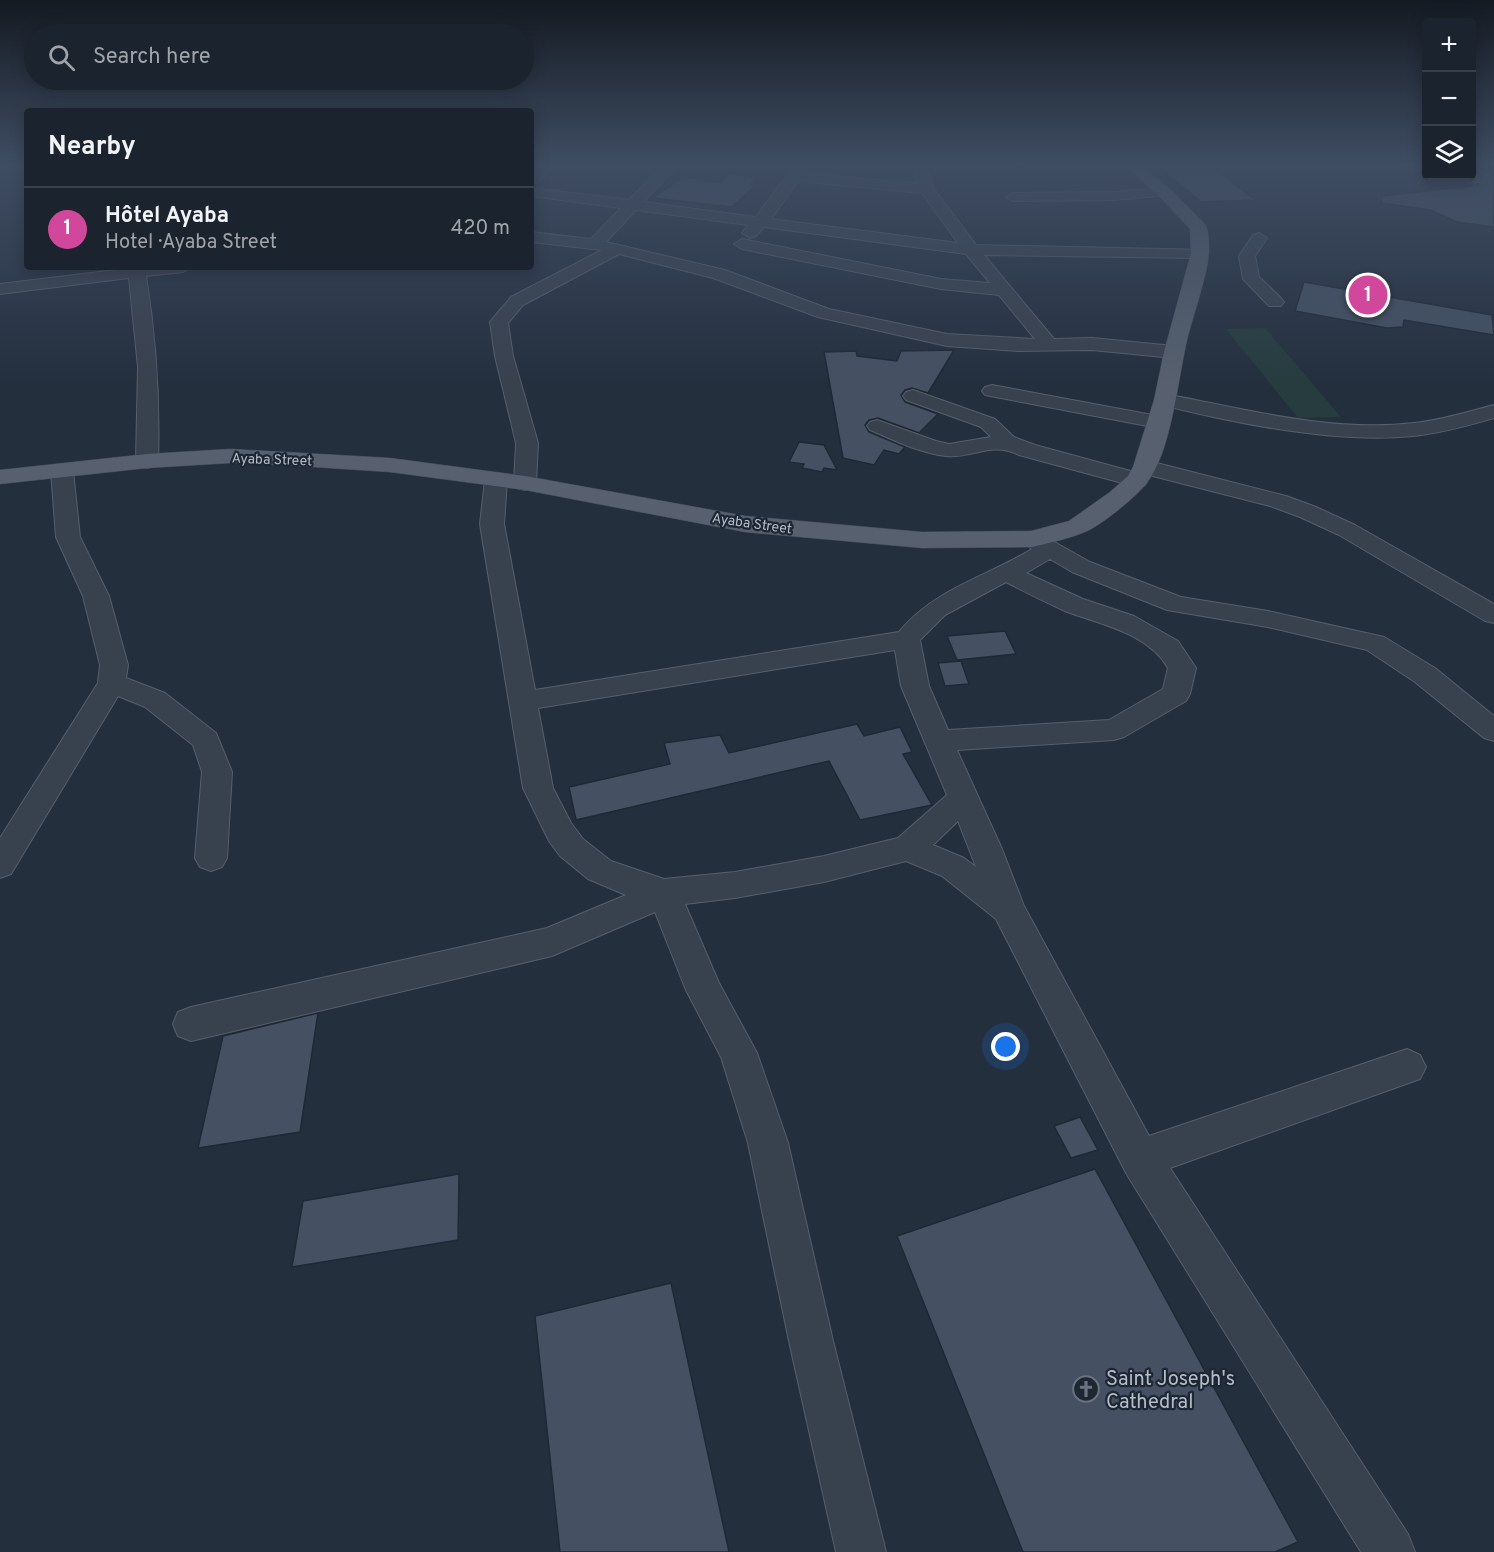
<!DOCTYPE html>
<meta charset="utf-8">
<style>
body{margin:0;font-family:Overpass,sans-serif;background:#282f3a;color:#f1f3f6}
.controls{position:absolute;right:18px;top:18px;display:grid;overflow:hidden;border-radius:6px;box-shadow:0 3px 15px #0003}
.controls button{width:54px;height:54px;display:grid;place-items:center;padding:0;border:0;border-bottom:2px solid #39404a;background:#1b232e;color:#f1f3f6;font:30px sans-serif}
.you{position:absolute;left:1006px;top:1047px;width:21px;height:21px;margin:-15px;border:4px solid #fff;border-radius:50%;background:#1a73e8;box-shadow:0 0 0 9px #1a73e833}
.badge{display:grid;place-items:center;width:39px;height:39px;border-radius:50%;background:#8ab4f8;color:#fff;font-size:20px;font-weight:700}
.pin{position:absolute;translate:-50% -50%;border:3px solid #fff;box-shadow:0 2px 6px #0006}
.list{margin:0;padding:0;list-style:none}
h2{display:flex;justify-content:space-between;align-items:center;height:78px;margin:0;padding:0 24px;font-size:26px}
h2 small{font-size:20px;font-weight:400;color:#a0a4aa}
.list li{display:grid;grid-template-columns:39px 1fr auto;gap:18px;align-items:center;box-sizing:border-box;height:84px;padding:0 24px;border-top:2px solid #39404a}
.list b{display:block;font-size:22px;white-space:nowrap}
.list p{margin:0;font-size:20px;white-space:nowrap;color:#a0a4aa}
.list em{font-size:20px;font-style:normal;color:#a0a4aa}
.icon{flex:none;width:33px;height:33px;fill:none;stroke:currentColor;stroke-width:2;stroke-linecap:round;stroke-linejoin:round}
.map{position:relative;flex:none;width:1494px;height:1552px;overflow:hidden}
.search{position:absolute;background:#1b232e;box-shadow:0 3px 15px #0003;left:24px;top:24px;width:510px;height:66px;display:flex;align-items:center;gap:15px;box-sizing:border-box;padding:0 21px;border-radius:33px;color:#a0a4aa;font-size:22px}
.panel{position:absolute;background:#1b232e;box-shadow:0 3px 15px #0003;left:24px;top:108px;width:510px;height:162px;border-radius:6px}
.map>svg:first-child{display:block}
.green{fill:#263c3f}
.building{fill:#455162;stroke:#1f2835;stroke-width:1.5}
.lines{fill:none;stroke-linecap:round;stroke-linejoin:round}
.minor-casing{stroke:#565f6c;stroke-width:2}
.major-casing{stroke:#414a57;stroke-width:1}
.minor{fill:#38414e;fill-rule:evenodd}
.major{fill:#56606e;fill-rule:evenodd}
.labels{text-anchor:middle;stroke-width:4.5;stroke-linejoin:round;paint-order:stroke}
.far-street-label{font-size:14px;fill:#b4bcc9;stroke:#1d2633}
.near-poi-label{font-size:20px;fill:#b4bcc9;stroke:#1d2633;text-anchor:start}
</style>
<div class="map">
<svg width="1494" height="1552" viewBox="0 0 1494 1552">
<rect width="100%" height="100%" fill="#242f3e"/>
<path class="green" d="M1265,328L1341,417L1298,418L1226,329Z"/>
<path class="building" d="M1157,165H1210L1255,200L1201,202Z
M1472,165L1494,176V227L1457,222L1430,210L1382,203V196L1472,186Z
M728,174L757,177L750,185H756L732,207L653,198L683,177L721,183Z
M1304,282L1492,315L1494,335L1404,320L1403,327L1387,328L1295,311Z
M954,350L928,393L912,388L905,390L901,395L905,402L938,414L919,433L878,418L869,420L865,425L869,432L905,447L899,454L884,450L874,465L843,458L824,352L856,351L857,356L897,361L901,351Z
M799,442L824,445L837,470L824,468L822,472L802,468L804,464L789,462Z
M1005,631L1016,654L957,660L947,636Z
M961,661L969,684L945,686L938,663Z
M857,724L864,736L900,727L912,752L903,754L932,805L860,820L829,761L576,820L569,787L670,764L664,743L720,735L729,753Z
M318,1013L300,1132L198,1148L223,1036Z
M1080,1117L1098,1150L1071,1158L1054,1126Z
M1095,1169L1298,1542L1275,1552H1023L897,1236Z
M459,1174L458,1240L292,1267L303,1201Z
M671,1283L729,1552H560L535,1316Z"/>
<g class="lines">
<g class="minor-casing">
<path id="minor" d="M541,165H556L536,183L531,184V173Z
M664,165H678L643,202L756,217L794,165H808L803,173L918,184L912,165H926L934,189L976,245L1206,250L1208,253L1200,258L984,255L1054,339L1092,338L1174,346L1181,348L1183,352L1181,356L1174,358L1092,350L1018,351L947,346L818,317L713,278L619,254L523,305L508,323L513,356L538,443L536,483L533,488L525,490L517,488L514,483L516,443L495,356L490,322L511,297L602,250L531,242V232L591,239L621,208L531,196V188L629,200ZM798,181L922,193L958,243L771,219ZM636,210L748,225L742,233L750,238L756,236L764,227L966,254L990,283L941,279L742,239L734,244L742,249L941,289L999,295L1035,339L947,334L829,309L725,270L606,242Z
M1164,188L1171,192L1169,195L1114,200L1013,201L1006,197L1013,193L1114,192Z
M1259,233L1267,238L1255,256L1259,277L1281,298L1284,302L1281,306H1269L1243,279L1239,256L1253,235Z
M141,267H191L183,272L146,276C156,338 160,399 158,461L155,466L147,468L139,466L136,461L138,367L129,278L0,294V284Z
M992,385L1158,416L1165,418L1168,422L1165,426L1158,428L985,395L982,391L985,387Z
M913,390L995,419L1014,437L1035,445L1145,475L1148,480L1145,485L1137,487L1019,455C990,441 973,459 946,456C919,453 894,440 870,430L867,426L870,422L877,420L936,441L949,444L991,437L981,427L906,400L903,396L906,392Z
M1165,394C1246,409 1331,433 1414,423C1442,420 1467,412 1494,405V418C1467,426 1441,433 1413,436C1337,444 1233,423 1158,404L1155,400L1158,396Z
M1145,460L1286,496L1316,507L1355,525L1494,604V623L1485,621L1339,535L1300,517L1270,506L1137,472L1134,467L1137,462Z
M62,464L70,466L73,471L80,537L109,596L128,665L126,678L165,693L216,733L232,772L227,858L222,867L211,871L200,867L195,858L202,772L193,745L145,707L118,696L11,874L0,878V838L98,683L100,665L83,596L56,537L51,471L54,466Z
M496,473L504,475L507,480L504,524L535,690L899,632C934,589 986,577 1032,549L1020,539L1024,534L1032,532L1040,534L1090,562L1181,597L1268,611L1384,637L1435,668L1494,716V741L1484,738L1415,682L1367,650L1268,627L1167,610L1072,572L1050,559L1026,573L1083,599L1134,616L1178,641L1196,668L1190,694L1186,701L1124,737L1114,740L957,750L1002,849L1024,906L1149,1136L1407,1049L1420,1055L1426,1067L1420,1079L1170,1168L1408,1534L1415,1552H1361L1126,1173L996,919L942,876L906,861L824,882L735,898L685,904L719,983L757,1053L788,1143L833,1341L886,1552H836L789,1341L748,1143L721,1057L686,990L655,912L552,956L191,1041L178,1036L173,1024L178,1012L191,1007L547,928L626,895L588,879L560,856L549,841L523,788L480,524L485,480L488,475ZM1006,582C1025,592 1045,602 1065,611C1101,625 1147,632 1168,668L1163,689L1109,720L948,730L929,686L920,640L945,615ZM895,650L901,686L947,795L898,838L824,856L735,872L664,879L611,861L583,839L571,823L553,788L538,708ZM958,821L976,867L964,858L933,845Z"/>
</g>
<g class="major-casing">
<path id="major" d="M1124,165H1140L1170,189L1205,224C1209,231 1209,243 1209,251C1208,274 1193,316 1187,340C1178,379 1171,454 1146,484C1135,498 1100,526 1085,532C1068,539 1049,543 1032,547L922,548L745,532L525,490L390,472L282,465L230,463L147,468L0,484V470L147,454L230,449L390,458L525,476L745,516L922,532L1031,531L1069,521L1110,492L1128,476L1133,467L1154,400L1164,352L1191,253L1190,229L1158,195Z"/>
</g>
<use href="#minor" class="minor"/>
<use href="#major" class="major"/>
</g>
<linearGradient id="sky" x2="0" y2="1"><stop stop-color="#141a22"/><stop offset="0.43" stop-color="#3f4d63"/><stop offset="1" stop-color="#3f4d63" stop-opacity="0"/></linearGradient>
<rect width="1494" height="382" fill="url(#sky)"/>
<defs>
<g id="church-ring" transform="scale(1.35)"><circle r="9.5" fill="#1d2633" stroke="#6b7280" stroke-width="1.5"/><path d="M-1.2-6h2.4v3.5h3.3v2.4h-3.3V6h-2.4V-.1h-3.3v-2.4h3.3Z" fill="#6b7280"/></g>
</defs>
<g fill-rule="evenodd">
<use href="#church-ring" x="1086" y="1389"/>
</g>
<g class="labels">
<g class="far-street-label">
<text transform="translate(272 459) rotate(2)" y="5">Ayaba Street</text>
<text transform="translate(752 523) rotate(8)" y="5">Ayaba Street</text>
</g>
<g class="near-poi-label">
<text x="1106" y="1385">Saint Joseph's<tspan x="1106" dy="23">Cathedral</tspan></text>
</g>
</g>
</svg>
<div class="controls">
<button>+</button>
<button>−</button>
<button><svg class="icon" aria-label="layers" viewBox="0 0 24 24"><path d="M12 4l9 5-9 5-9-5zM3 14l9 5 9-5"/></svg></button>
</div>
<div class="you"></div>
<div class="pin badge" style="left:1368px;top:295px;background:#d1479c">1</div>
<div class="search"><svg class="icon" aria-label="search" viewBox="0 0 24 24"><circle cx="10" cy="10" r="6"/><path d="M15 15l6 6"/></svg>Search here</div>
<section class="panel">
<h2>Nearby<small></small></h2>
<ul class="list">
<li><span class="badge" style="background:#d1479c">1</span><div><b>Hôtel Ayaba</b><p>Hotel · Ayaba Street</p></div><em>420 m</em></li>
</ul>
</section>
</div>
